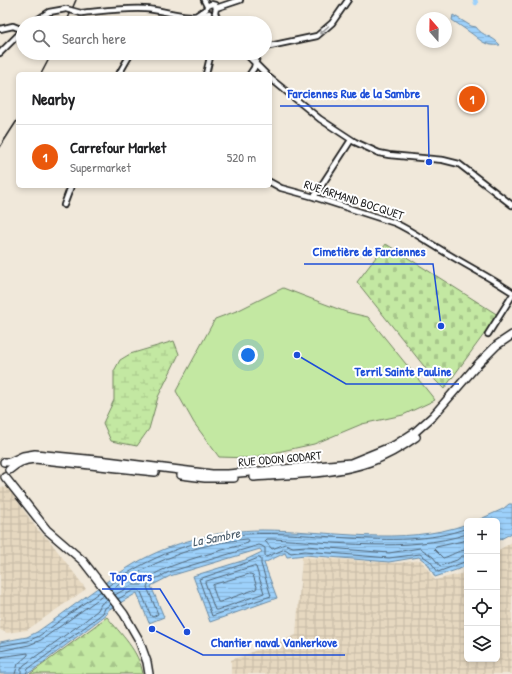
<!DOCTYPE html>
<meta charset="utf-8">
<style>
body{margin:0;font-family:"Patrick Hand",sans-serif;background:#f2f2f2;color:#202124}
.controls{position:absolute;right:12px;bottom:12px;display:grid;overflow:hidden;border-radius:6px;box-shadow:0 2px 6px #0003}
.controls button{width:36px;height:36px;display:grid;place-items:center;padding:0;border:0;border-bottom:1px solid #e0e0e0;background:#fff;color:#202124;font:20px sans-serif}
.compass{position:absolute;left:416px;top:12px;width:36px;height:36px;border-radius:50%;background:#fff;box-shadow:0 2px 6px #0003;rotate:340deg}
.you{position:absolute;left:248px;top:355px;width:14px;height:14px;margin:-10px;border:3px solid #fff;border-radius:50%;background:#1a73e8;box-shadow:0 0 0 6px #1a73e833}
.badge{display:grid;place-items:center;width:26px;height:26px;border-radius:50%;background:#ea580c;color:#fff;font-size:13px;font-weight:700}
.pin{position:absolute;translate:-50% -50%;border:2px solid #fff;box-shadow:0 1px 4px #0006}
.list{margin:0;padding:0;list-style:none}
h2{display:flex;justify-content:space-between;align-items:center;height:52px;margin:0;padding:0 16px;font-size:17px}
h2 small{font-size:13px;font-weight:400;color:#757577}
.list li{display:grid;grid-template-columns:26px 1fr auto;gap:12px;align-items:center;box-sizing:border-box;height:64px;padding:0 16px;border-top:1px solid #e0e0e0}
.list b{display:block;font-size:15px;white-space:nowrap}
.list p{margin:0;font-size:13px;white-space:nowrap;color:#757577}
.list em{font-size:13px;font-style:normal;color:#757577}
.icon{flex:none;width:22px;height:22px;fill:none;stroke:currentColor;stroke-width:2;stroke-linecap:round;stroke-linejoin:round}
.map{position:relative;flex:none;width:512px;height:674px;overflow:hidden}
.search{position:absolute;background:#fff;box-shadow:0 2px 6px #0003;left:16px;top:16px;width:256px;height:44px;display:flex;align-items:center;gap:10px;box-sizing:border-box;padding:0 14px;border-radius:22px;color:#757577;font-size:15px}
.panel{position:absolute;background:#fff;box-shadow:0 2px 6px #0003;left:16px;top:72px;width:256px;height:116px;border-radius:6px}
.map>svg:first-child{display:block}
.industrial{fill:url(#industrial-grid)}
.grass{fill:#c3e8a2;stroke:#70825f}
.forest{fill:url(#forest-firs);stroke:#70825f}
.wetland{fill:url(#wetland-marsh);stroke:#70825f}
.cemetery{fill:url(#cemetery-stones);stroke:#70825f}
.water{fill:url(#water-rules);stroke:#6989a2}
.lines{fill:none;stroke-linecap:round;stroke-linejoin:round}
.shore{stroke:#506475;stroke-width:1}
.canal{stroke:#9dd1fb;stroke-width:4.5}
.minor-casing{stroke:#1c1c1c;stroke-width:8}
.secondary-casing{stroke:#1c1c1c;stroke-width:10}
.minor{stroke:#fff;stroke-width:4.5}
.secondary{stroke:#fff;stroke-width:7}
.rail{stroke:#1c1c1c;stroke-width:1.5}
.minor-bridge-casing{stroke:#1c1c1c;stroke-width:8;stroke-linecap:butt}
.minor-bridge{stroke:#fff;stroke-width:4.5}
.oneway{stroke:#999}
.labels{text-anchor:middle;stroke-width:4;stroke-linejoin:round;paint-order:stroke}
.street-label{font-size:12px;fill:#1c1c1c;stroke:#fff}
.water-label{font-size:13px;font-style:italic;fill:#495b6a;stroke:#fff}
.leader{fill:none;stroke:#1d4ed8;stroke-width:1.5}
.callout-dot{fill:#1d4ed8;stroke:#fff;stroke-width:1.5}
.callout-label{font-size:13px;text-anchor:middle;font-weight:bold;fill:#1d4ed8;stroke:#fff;stroke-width:4;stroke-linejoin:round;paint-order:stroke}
</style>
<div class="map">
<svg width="512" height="674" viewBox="0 0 512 674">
<defs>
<pattern id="industrial-grid" width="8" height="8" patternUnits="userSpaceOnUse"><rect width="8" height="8" fill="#e6d8c0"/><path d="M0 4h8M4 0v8" fill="none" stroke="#c5b9a4"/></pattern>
<pattern id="forest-firs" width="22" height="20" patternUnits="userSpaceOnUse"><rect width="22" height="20" fill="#c3e8a2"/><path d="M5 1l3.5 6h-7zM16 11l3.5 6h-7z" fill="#a7c68b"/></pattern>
<pattern id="wetland-marsh" width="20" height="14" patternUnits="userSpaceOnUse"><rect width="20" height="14" fill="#c3e8a2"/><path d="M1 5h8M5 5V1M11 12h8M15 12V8" fill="none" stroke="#a7c68b"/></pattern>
<pattern id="cemetery-stones" width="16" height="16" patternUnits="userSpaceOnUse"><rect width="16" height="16" fill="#c3e8a2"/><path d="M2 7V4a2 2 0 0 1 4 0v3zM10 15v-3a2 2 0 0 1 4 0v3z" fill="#a7c68b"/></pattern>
<pattern id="water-rules" width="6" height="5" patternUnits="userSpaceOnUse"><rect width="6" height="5" fill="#9dd1fb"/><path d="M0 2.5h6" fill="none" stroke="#87b3d7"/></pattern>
</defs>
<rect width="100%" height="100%" fill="#f0e8da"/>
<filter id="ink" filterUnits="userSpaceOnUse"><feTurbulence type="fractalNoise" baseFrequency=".025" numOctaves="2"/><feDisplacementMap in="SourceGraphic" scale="8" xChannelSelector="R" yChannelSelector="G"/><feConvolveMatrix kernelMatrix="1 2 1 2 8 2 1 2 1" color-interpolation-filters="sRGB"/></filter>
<g filter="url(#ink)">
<path class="industrial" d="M0,487L8,488L37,529L50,541L86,589L27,630L7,633L0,630Z
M512,542V674H231V660L296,635L302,557L396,563L421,560L435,580L464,573L467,571V659H497V551Z"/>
<path class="grass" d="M283,288L346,312L368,317L435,400L403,415L362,424L314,444L250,458L219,457L194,423L176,391L215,319L239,310Z"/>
<path class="forest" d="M107,617C121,634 139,651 143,674H30Z"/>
<path class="wetland" d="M174,341L179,354L158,397L149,429L137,446L111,441L103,423L114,400V371L120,360L130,354Z"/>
<path class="cemetery" d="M386,244L498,315L444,389L435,380L357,282Z"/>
<path class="water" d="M453,15L471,26L476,27C483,37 492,35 500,45C484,47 480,39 468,31C463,27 457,24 452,20Z
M509,504H512V533L497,541V521H476L503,509Z
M467,524V563L462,568L435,577L428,564L419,557L389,562L305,555L287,557L285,553L264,563L277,598L210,622L193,576L245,560L262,552L260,549L170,576L151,586L164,617L149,623L137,593L108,610L107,614L32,671L27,674H0V660L3,657L0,659V642L27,637L37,632C69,610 100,584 134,564C172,542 218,530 262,530C328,530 403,547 467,524Z"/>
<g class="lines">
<path class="shore" d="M467,534C408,553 333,542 272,539H267L265,541L272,549L285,544L293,547L306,546L389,553L420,548L433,557L440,566L457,560L462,556H467
M467,540L436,547L434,549L443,558C451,556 458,550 467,550
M259,558L261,559V564L271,596L212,616L199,579L246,563Z
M254,566L256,567L264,593L217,610H215L205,582Z
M250,574L253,575L257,587L256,589L220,602H218L213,588V585Z
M108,586C149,557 195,538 246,534C280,532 315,536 349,538C388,540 430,542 467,528
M111,590C153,560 196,544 247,539L249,540L248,543C225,550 152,566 142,585H132L115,595
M118,599L134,590H138L141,592L151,616L153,617L158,614L147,587L149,582L169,572L259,545L262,546L265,548V555L266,557L285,549L291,553L305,551L389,558L420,554L430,561L438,572L467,561
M0,646L28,641L39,636L101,591
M0,651L29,645L41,640L104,595
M0,657L28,653V655L18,664L15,674
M21,674V669L24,665L86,620L98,610L101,604L107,600
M26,674L28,669L89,624L103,613L105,608L111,604"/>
<path class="canal" d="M475,0L476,3"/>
<g class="minor-casing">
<path id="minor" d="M204,0L207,6
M207,6L211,4L215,5L216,8L215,13
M216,8L240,0
M81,13C103,11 123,8 145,9C166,10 189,21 209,13
M215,13L220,23
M197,15L206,9
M32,23L49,12L66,9
M0,29L13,26L23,30
M265,47L317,36L332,23L348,0
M0,53L23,30
M245,53L266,74
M119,74L131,53
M206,74L211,53
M250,74L254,68L258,53
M270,78L320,119L355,142L379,153L389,155L443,160L459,164L512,205
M270,182L281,188L314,197L395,223C410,230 423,239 438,248C462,263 488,276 512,292
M314,197L351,140
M64,205L71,186
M488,334L512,296"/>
</g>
<g class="secondary-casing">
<path id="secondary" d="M4,462H10L23,456L35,454L107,461L212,474H228L351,463L395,445L415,432L433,416L478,364L497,345L512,335
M9,470C17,463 23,460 35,459L155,472
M181,475L205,478H234
M5,477L47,530L83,561L124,614L139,640L147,662L149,674
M254,477C292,474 334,475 370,462C387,456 402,447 416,437"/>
</g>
<use href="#minor" class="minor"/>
<use href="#secondary" class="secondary"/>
<path class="rail" d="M66,23L76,0
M41,74L52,53
M0,147L18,119"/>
<g class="minor-bridge-casing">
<path id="minor-bridge" d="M66,9L81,13"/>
</g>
<use href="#minor-bridge" class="minor-bridge"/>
</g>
<defs><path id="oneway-shaft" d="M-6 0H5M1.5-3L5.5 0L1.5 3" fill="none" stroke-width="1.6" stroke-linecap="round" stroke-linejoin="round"/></defs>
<use class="oneway" href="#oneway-shaft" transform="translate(324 30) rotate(138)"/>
</g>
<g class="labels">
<g class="street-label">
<text transform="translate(354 200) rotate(18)" y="4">RUE ARMAND BOCQUET</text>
<text transform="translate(280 459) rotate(-5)" y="4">RUE ODON GODART</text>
</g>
<g class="water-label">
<text transform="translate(216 537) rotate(-11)" y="5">La Sambre</text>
</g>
</g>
<path class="leader" d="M429 162L428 106H280M441 326L433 264H304M297 355L346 384H459M187 632L160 589H102M152 629L203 655H345"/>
<g class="callout-dot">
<circle cx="429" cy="162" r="4"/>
<circle cx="441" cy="326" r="4"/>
<circle cx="297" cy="355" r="4"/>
<circle cx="187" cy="632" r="4"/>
<circle cx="152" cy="629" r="4"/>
</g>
<g class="callout-label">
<text x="354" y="98">Farciennes Rue de la Sambre</text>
<text x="369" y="256">Cimetière de Farciennes</text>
<text x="403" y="376">Terril Sainte Pauline</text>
<text x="131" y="581">Top Cars</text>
<text x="274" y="647">Chantier naval Vankerkove</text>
</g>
</svg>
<div class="controls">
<button>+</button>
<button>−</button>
<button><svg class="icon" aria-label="locate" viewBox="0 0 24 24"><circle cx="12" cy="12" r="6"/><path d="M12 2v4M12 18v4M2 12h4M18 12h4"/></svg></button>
<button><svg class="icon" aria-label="layers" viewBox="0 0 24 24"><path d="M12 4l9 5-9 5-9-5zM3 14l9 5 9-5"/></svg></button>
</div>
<svg class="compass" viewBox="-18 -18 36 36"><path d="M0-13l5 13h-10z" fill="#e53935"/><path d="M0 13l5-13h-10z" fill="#757577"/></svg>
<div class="you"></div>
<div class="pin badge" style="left:472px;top:99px">1</div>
<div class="search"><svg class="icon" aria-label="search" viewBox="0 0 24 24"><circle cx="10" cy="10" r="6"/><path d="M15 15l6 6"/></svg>Search here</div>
<section class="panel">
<h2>Nearby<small></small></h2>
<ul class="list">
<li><span class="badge">1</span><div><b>Carrefour Market</b><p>Supermarket</p></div><em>520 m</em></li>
</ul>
</section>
</div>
